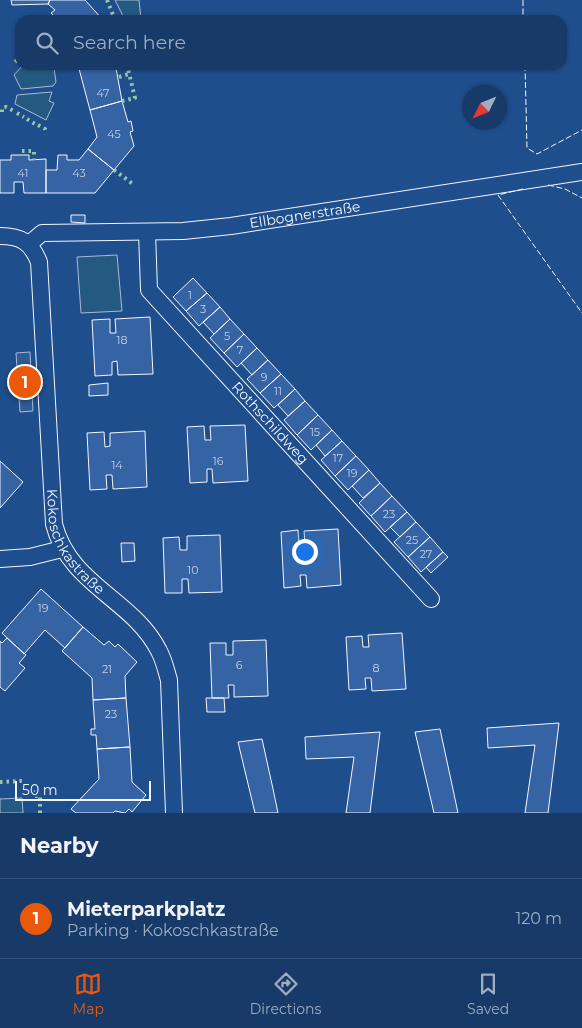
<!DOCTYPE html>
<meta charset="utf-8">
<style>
body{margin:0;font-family:Montserrat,sans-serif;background:#244571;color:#f1f3f6}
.compass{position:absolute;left:462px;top:85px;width:45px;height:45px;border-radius:50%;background:#173a69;box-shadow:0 1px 4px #0004;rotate:227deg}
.scale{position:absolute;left:15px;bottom:12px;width:136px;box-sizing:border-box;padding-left:5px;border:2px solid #f2f6ff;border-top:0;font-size:14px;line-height:18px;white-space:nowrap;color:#f2f6ff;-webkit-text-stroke:4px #1f4e8c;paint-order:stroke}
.you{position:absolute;left:304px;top:551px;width:18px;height:18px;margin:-12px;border:4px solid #fff;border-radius:50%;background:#1a73e8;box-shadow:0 0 0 8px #1a73e833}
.badge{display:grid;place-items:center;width:32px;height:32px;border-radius:50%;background:#ea580c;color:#fff;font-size:16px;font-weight:700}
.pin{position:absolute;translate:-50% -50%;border:2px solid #fff;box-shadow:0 1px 5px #0006}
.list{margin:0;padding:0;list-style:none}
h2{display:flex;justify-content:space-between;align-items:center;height:65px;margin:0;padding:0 20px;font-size:21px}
h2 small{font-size:16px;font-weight:400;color:#9eadc0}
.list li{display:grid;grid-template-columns:32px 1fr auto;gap:15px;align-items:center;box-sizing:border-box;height:80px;padding:0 20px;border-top:1px solid #36547d}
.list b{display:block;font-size:19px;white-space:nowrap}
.list p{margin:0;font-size:16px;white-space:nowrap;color:#9eadc0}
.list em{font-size:16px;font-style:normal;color:#9eadc0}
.icon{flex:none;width:28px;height:28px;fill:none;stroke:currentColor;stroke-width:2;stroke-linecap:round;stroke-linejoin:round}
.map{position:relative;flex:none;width:582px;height:813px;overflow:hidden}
.search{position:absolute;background:#173a69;box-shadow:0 1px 4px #0004;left:15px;right:15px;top:15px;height:55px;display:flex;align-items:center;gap:12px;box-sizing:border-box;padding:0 18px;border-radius:15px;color:#9eadc0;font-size:19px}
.sheet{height:145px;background:#173a69}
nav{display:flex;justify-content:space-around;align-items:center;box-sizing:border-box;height:70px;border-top:1px solid #36547d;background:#173a69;font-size:14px;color:#9eadc0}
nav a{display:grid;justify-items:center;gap:2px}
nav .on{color:#ea580c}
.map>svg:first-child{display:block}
.green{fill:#245a82;stroke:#a8bbd7}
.parking{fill:#305b95;stroke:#a8bbd7}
.building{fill:#3563a3;stroke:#f2f6ff}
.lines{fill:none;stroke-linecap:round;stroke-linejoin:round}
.street-casing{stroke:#f2f6ff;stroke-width:18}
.street{stroke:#1f4e8c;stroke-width:16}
.hedge{stroke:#97c8a6;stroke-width:4;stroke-dasharray:2.5 4;stroke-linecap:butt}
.fence{stroke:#f2f6ff;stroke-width:1;stroke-dasharray:6 2.5;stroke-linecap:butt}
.labels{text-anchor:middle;stroke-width:4;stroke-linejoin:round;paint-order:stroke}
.number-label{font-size:11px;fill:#c3d1e8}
.street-label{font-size:14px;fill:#f2f6ff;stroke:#1f4e8c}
</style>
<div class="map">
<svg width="582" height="813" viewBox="0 0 582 813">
<rect width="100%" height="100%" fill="#1f4e8c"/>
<path class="green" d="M115,0H139L141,19L125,20Z
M23,65H51L54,68L56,82L53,86L21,89L14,75Z
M52,92L49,101L54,103L46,120L15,104L17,95Z
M117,255L122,311L81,313L77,257Z
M22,798L23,813H0V799Z"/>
<path class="parking" d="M30,352L33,411L20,412L16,353Z"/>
<path class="building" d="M11,0H50L48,4L12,5Z
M50,0H85L103,20H58L51,13L55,10L48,4Z
M78,65H113L114,68H116L122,101L90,110Z
M122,101L128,122L131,121L133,131L130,132L134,146L114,170L88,149L97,137L90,110Z
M88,149L114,170L95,193H46V170H57L58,155H67V160H79Z
M11,155H29V160L46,159V193H24L23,182H14V193H0V160H11Z
M71,215H85V223L71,222Z
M193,278L207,293L186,311L173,297Z
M207,293L220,307L199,326L186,311Z
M220,307L230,319L214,334L203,322Z
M150,317L153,374L118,375L117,361L112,362V375L95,376L92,320L110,319V333H116L115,319Z
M230,319L244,334L224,353L210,338Z
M244,334L257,348L237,367L224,353Z
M257,348L268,360L252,375L241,363Z
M268,360L281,374L260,393L247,379Z
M281,374L295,389L274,408L260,393Z
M108,383V395L89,396V385Z
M295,389L305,401L288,416L278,405Z
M305,401L318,415L297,435L284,420Z
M318,415L332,430L311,450L297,435Z
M245,425L248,481L213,483L212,469H207V482L190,483L187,427L204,426L205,440H211L210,426Z
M332,430L342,441L325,456L316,445Z
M145,431L147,487L113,489L112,475H106L107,489L90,490L87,433L104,432L105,447L110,446V433Z
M342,441L356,456L335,476L321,460Z
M356,456L369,470L348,490L335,476Z
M0,461L23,482L0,508Z
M369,470L380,483L363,498L352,486Z
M380,483L392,496L371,516L359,503Z
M392,496L407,512L385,532L371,516Z
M407,512L416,522L400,537L390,527Z
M416,522L430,537L408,557L394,542Z
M338,529L341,585L307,588L306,575H300L301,586L284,588L281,532L298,530L299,544L305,543L304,531Z
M220,535L222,592L189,593L188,579H182V593H165L163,538L179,537L180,550H187V536Z
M430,537L443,552L421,572L408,557Z
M121,543H134L135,561L122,562Z
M443,552L448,557L431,573L426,567Z
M41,589L83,627L65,648L45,630L24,654L2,633Z
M83,627L104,645L109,641L115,647L118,644L137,662L125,676L126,698L93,700L92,678L62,651Z
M402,633L406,689L372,691L371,678H365L366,689L349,690L346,637L362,636L363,647H369L368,635Z
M7,638L26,655L19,663L25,668L5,691L0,687V641L2,643Z
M266,640L268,696L234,697V685H228L229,698H212L210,643H226V655H233V641Z
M126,698L130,747L97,749L96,735H91V729H95L93,700Z
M206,698H224L225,712H207Z
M559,723L548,813H525L535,745L488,748L487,728Z
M440,729L451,780L458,813H434L415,732Z
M380,732L370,813H346L354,757L306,759L305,737Z
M262,739L273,789L278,813H255L238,742Z
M130,747L132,782L146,795L132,812L129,809L125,813L115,811L113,813H76L71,809L99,779L97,749Z"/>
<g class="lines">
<g class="street-casing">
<g id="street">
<path id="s1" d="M147,232L149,290L431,599"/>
<path id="s2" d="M0,236C21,236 31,242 39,262L54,524C69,585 133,599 159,651C164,660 166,670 169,680L174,813"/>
<path id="s3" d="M29,244L42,233L183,231L231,226L582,172"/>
<path d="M0,559L30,557L62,549"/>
</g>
</g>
<use href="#street" class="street"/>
<path class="hedge" d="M107,0L115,20
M15,62L20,57
M119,77L129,74
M122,101L135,98L127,65
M2,112V108L6,107L14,111
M17,113L24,117
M27,119L35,124
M38,125L45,129L46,134
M22,151H34V160
M114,170L133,184
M0,782L22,781
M33,784L34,796H40V813"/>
<path class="fence" d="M523,0V20
M525,65L527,148L537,154L582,130
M548,185L565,189L582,198
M523,189L498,195L582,313"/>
</g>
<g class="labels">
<g class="number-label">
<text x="103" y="97">47</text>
<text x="114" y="138">45</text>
<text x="23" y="177">41</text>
<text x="79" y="177">43</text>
<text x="190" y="299">1</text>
<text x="203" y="313">3</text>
<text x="227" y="340">5</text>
<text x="122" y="344">18</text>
<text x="240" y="354">7</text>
<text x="264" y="381">9</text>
<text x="278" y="395">11</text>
<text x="315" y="436">15</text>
<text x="338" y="462">17</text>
<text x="218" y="465">16</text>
<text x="117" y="469">14</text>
<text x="352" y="477">19</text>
<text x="389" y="518">23</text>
<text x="412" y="544">25</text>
<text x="426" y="558">27</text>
<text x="193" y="574">10</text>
<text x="43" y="612">19</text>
<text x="239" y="669">6</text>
<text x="376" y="672">8</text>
<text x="107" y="673">21</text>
<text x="111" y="718">23</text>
</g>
<g class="street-label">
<text dy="5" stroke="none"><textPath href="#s3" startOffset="281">Ellbognerstraße</textPath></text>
<text dy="5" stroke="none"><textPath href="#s1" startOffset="238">Rothschildweg</textPath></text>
<text dy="5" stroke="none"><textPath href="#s2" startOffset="338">Kokoschkastraße</textPath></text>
</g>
</g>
</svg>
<svg class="compass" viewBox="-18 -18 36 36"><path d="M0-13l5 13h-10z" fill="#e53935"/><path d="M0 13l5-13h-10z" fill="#9eadc0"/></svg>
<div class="scale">50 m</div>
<div class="you"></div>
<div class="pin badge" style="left:25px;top:382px">1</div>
<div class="search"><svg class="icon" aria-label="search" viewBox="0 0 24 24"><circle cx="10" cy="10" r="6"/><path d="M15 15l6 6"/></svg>Search here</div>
</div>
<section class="sheet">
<h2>Nearby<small></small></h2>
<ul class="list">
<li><span class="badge">1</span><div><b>Mieterparkplatz</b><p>Parking · Kokoschkastraße</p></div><em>120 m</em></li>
</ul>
</section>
<nav>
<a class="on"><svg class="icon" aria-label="map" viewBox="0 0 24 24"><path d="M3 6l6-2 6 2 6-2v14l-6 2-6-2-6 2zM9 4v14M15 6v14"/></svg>Map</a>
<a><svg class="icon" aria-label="directions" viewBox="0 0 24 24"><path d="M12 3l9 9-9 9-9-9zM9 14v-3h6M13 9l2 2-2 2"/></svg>Directions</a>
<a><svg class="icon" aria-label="saved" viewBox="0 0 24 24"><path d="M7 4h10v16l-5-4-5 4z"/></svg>Saved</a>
</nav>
